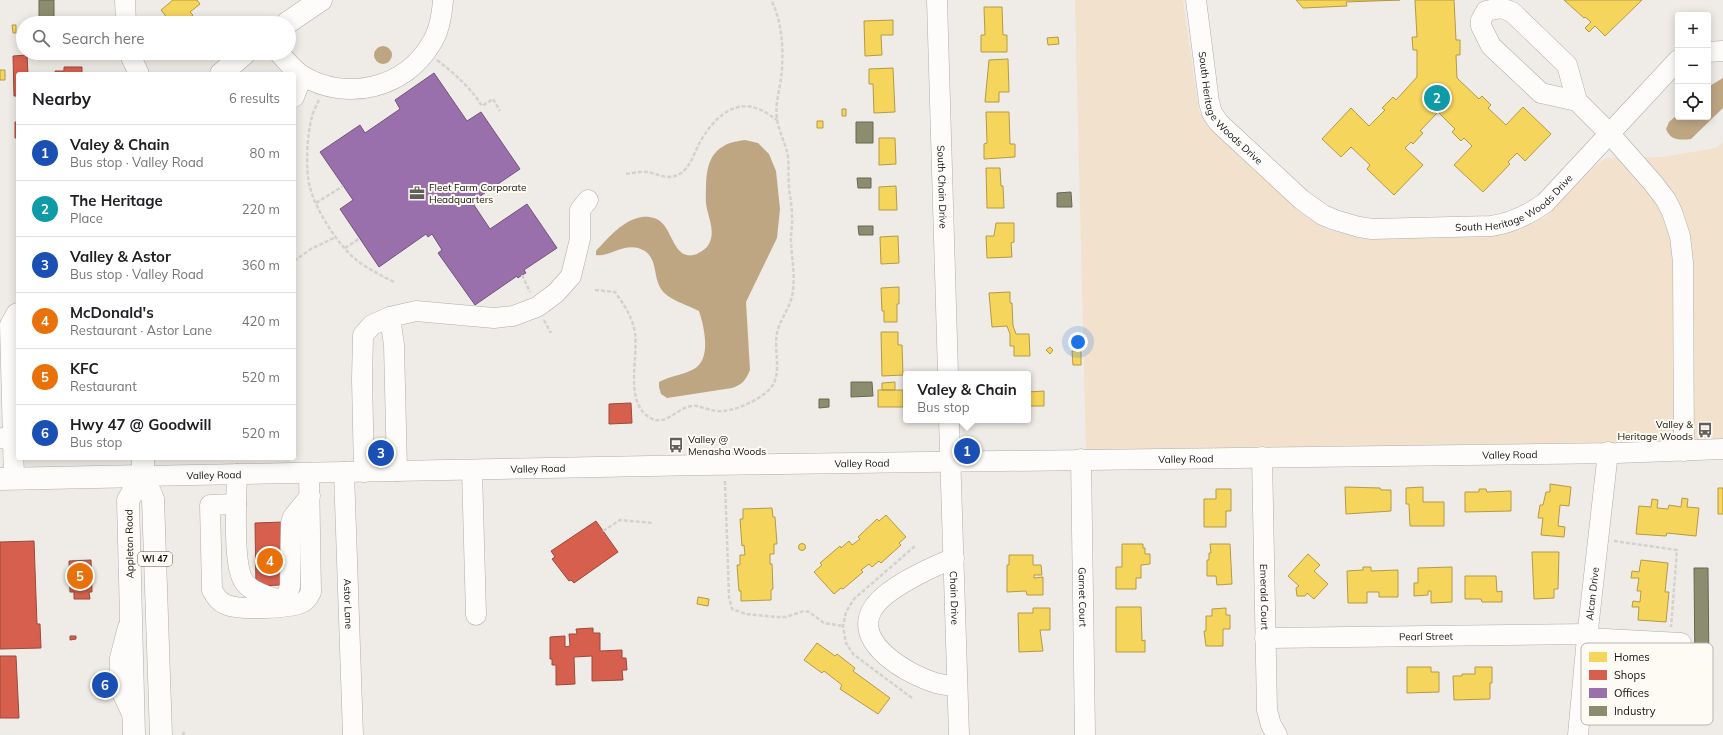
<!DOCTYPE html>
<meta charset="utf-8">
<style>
body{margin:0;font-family:Mulish,sans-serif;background:#f2f2f2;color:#202124}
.controls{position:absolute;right:12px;top:12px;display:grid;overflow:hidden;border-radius:4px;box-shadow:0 2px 10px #0003}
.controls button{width:36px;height:36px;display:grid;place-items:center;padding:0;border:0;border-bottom:1px solid #e0e0e0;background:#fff;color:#202124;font:20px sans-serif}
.you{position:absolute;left:1078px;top:342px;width:14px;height:14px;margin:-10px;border:3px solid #fff;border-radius:50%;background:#1a73e8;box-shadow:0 0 0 6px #1a73e833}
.badge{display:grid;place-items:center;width:26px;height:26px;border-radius:50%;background:#625f5c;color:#fff;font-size:13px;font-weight:700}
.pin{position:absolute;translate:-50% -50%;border:2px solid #fff;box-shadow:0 1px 4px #0006}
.popup{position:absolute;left:903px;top:371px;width:128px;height:52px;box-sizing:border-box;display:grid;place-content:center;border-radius:4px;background:#fff;filter:drop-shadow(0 1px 3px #0005);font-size:13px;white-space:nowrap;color:#757577}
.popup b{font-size:15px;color:#202124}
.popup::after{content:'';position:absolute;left:50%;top:100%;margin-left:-8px;border:8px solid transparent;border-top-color:#fff}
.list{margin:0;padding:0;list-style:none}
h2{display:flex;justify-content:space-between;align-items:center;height:52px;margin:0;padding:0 16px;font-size:17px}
h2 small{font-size:13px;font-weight:400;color:#757577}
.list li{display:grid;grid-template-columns:26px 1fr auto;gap:12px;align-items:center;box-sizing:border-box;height:56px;padding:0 16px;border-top:1px solid #e0e0e0}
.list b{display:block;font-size:15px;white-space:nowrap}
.list p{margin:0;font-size:13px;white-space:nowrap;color:#757577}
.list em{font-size:13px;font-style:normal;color:#757577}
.icon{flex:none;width:22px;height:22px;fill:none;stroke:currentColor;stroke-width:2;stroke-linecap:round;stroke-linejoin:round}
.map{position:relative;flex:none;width:1723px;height:735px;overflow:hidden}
.search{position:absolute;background:#fff;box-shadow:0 2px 10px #0003;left:16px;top:16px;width:280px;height:44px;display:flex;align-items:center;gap:10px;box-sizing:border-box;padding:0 14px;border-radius:22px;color:#757577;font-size:15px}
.panel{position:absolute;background:#fff;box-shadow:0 2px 10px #0003;left:16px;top:72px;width:280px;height:388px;border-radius:4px}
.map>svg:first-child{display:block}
.green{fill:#f2e2cd}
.water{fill:#bea683}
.homes{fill:#f6d55c;stroke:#b39b46}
.shops{fill:#d6604d;stroke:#9c493b}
.offices{fill:#9970ab;stroke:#72547d}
.industry{fill:#8c8c6e;stroke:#696852}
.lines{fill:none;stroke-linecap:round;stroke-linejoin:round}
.minor-casing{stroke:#b1aeab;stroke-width:21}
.major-casing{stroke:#b1aeab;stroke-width:23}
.path{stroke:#d3d2d1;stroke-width:2.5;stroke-dasharray:4 2;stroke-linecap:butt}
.minor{stroke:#fdfcfb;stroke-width:20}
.major{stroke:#fdfcfb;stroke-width:22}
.labels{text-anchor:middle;stroke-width:4;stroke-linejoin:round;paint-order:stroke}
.shield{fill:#fefaf4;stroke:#5c5955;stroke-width:1}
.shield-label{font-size:9px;font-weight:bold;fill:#161411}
.street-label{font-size:10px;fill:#161411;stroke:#fefaf4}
.poi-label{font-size:10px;fill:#161411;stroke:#fefaf4;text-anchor:start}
.key{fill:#fefaf4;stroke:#b8b5b0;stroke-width:1}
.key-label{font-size:11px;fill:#161411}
</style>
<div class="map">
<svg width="1723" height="735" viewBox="0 0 1723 735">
<rect width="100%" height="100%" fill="#efebe6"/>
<path class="green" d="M1075,0H1183L1199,111L1216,134L1301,212L1328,230L1349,234H1496L1520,229L1547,216L1591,169L1606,158L1662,157L1716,148L1723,142V439L1665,442L1086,451Z"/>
<path class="water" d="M374 55a9 9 0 1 1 18 0a9 9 0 1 1-18 0Z
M1723,78V108L1691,139C1679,140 1671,141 1666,129L1669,122L1678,114V117H1708V87Z
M745,140L758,143L769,154L776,171L780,209L777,238L746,302L750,370C746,380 742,385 732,388L667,398L661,394L659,387V382C670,376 683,375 694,369C712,359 704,326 699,311C688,305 668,300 661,289C652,275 659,254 638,248C622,244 609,257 596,255V251C609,237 623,220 642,217C649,216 658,218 662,223C673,233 675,262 697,254C700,252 704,250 707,247C716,235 710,222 707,209C705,201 706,193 706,185C707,157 716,143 745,140Z"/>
<path class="homes" d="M173,0H197L200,4L190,12L193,15L183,23H171L161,10Z
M1296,0H1400L1346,2L1347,6L1303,8Z
M1415,0H1454L1456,40H1460V55H1456L1457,78L1479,99L1482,96L1491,105L1488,108L1506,125L1523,107L1551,134L1525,161L1517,153L1508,162L1510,164L1483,192L1454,165L1472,146L1464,138L1461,141L1452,132L1455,129L1438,112L1420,131L1423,133L1413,144L1411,142L1405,148L1423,165L1394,195L1367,169L1370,165L1351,147L1341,157L1322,139L1351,108L1369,126L1385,110L1382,108L1393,97L1396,100L1417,77V50H1413L1412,37H1417Z
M1564,0H1642L1605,36L1595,26L1589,32L1585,28L1591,22L1585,17L1584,18Z
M984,7H1002L1003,35H1007V52H981V35H985Z
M58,20H77V23H58Z
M893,20V35H881L882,55L865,56L864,21Z
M12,25H16V33H13Z
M1058,37L1059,44L1048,45L1047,38Z
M1008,59L1009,92H999V102H985L989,60Z
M893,68L895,112L874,113L873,84H869V69Z
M0,70H5V80H0Z
M842,109H846V116H842Z
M986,112H1009L1010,144H1015V157L984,159V144L987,143Z
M817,121H823V128H817Z
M879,138H895L896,164L879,165Z
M986,168H1000L1001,186H1003L1004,208H987Z
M896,186L897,210H879V187Z
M996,223H1014V242L1011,243L1012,257L987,258L986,236H994Z
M898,236L899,263L881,264L880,237Z
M899,287V304H897V322H884V311H882L881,288Z
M1010,292V303H1012L1013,326L1016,334H1029L1030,356H1014V346H1010V334L1007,326L992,327L989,293Z
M881,332H898V345H902L903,375L882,376Z
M1050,347L1053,350L1050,354L1046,350Z
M1072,351H1081V365H1073Z
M895,382V390H882V383Z
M878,390H903V407H878Z
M1044,391V406H1028V392Z
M1550,484L1571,487L1569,506L1560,505L1558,526L1565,527L1564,537L1541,535L1543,518H1538L1540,505H1543L1546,492H1550Z
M1345,487L1380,488L1381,490H1391V511L1346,514Z
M1423,487V502H1444V526H1410L1409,504H1406V488Z
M1718,488H1723V514H1718Z
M1216,489H1231V511H1226V527H1204V499H1216Z
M1479,489H1486L1487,492L1511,491V511L1465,512V492H1479Z
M1682,498L1688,499L1687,507L1699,508L1696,536L1667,533L1666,536L1636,534L1639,506L1651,507L1652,499L1658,500L1657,508L1668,509L1669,505L1681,507Z
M772,508L773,517H775L777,544H774V554H770V564H772L773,589L771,590V600L741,601V591H739L737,565H740V555H745L744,545L742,546L740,519H743V509Z
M886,515L906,537L899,543L901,545L881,563L879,561L872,567L869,564L861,570L863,572L843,589L841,588L834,594L814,572L822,565L820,563L840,546L841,548L849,541L852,545L860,539L858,537L877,519L879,521Z
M798.5 547a3.5 3.5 0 1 1 7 0a3.5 3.5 0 1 1-7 0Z
M1122,544H1143V548H1145V554H1150V564L1141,565V578H1136V589H1116V567H1122Z
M1210,544H1230L1232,584L1217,585L1216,576H1207V560H1209V553H1211Z
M1532,552H1559L1558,589H1554V598L1534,599Z
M1308,554L1320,565L1314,571L1328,584L1314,599L1307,593L1305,596H1297L1296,588L1299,586L1288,576Z
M1009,555H1033V565H1041L1042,575H1034V578L1043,577V595H1027L1026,591L1007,592V565H1009Z
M1641,560L1668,563L1665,592H1669L1666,622L1638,620L1639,607H1632L1633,601L1640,602L1641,591H1637L1639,578H1631L1632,571L1639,572Z
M1363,567H1371V571L1398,570V597H1379V592H1367V603H1348L1347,571L1363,570Z
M1452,567V602L1431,603V591H1428V595L1414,596V583H1418V568Z
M1465,576H1496L1497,592L1502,591V602H1482L1481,599H1465Z
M698,597L709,599L708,606L697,604Z
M1116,607H1141L1142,641L1145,640V652H1116Z
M1033,608H1050V630H1040L1043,651L1019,652L1018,613H1033Z
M1226,608V615H1230V629H1223V646H1206L1204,631H1206V616H1212V609Z
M817,643L835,656L837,654L855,668L853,671L890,698L878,714L840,689L842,685L824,671L822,673L804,660Z
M1653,663L1683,666L1681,694L1668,692L1667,702H1661V692L1651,691V694L1639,693L1638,701H1632L1633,693L1621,692L1624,664L1653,667Z
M1407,667H1431V672H1439V692L1407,693Z
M1475,667H1492V683H1490V699L1454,700L1453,676H1462V674H1475Z"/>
<path class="shops" d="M27,55L28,74H18V96H14L13,56Z
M64,67H82V74H56L55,71H64Z
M15,122H18V138H15Z
M631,403L632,423L609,424V404Z
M596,521L618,552L574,583L571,580L569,581L552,559L555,557L551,551Z
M283,522L280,587V585L261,586L256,587L255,523Z
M34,541L37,624H40L41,648L0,649V542Z
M91,560L92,592H89L90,599H74V592H70L69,561Z
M593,628V633H600V651L622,650V658H626L627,670H622L623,680L592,681V656L574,657L575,684L556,685V665H552V659H550V637L565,636V647L570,646L569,634H577L576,629Z
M70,636H76V639L70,640Z
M0,656H16L19,718H0Z
M101,680H109V691H102Z"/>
<path class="offices" d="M434,73L467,121L481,112L520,169L473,201L475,204L474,205L490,229L527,204L557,248L524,270L526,273L522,275L518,278L517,276L475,305L438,253L442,250L432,234L428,237L426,234L379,267L340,209L353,200L320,152L360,125L365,133L400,109L395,100Z"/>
<path class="industry" d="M39,0H54V17H39Z
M856,122H873V143H856Z
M857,178H871V188H858Z
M1071,192L1072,207H1057V193Z
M858,226H873V235H859Z
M851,382H872L873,396L851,397Z
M819,399H829V407L819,408Z
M1694,568H1708L1709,671H1695Z"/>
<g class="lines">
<g class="minor-casing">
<g id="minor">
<path d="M125,0L126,23"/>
<path id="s1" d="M937,0L948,374"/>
<path id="s2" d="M1196,0L1209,102L1212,113L1219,123L1302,200L1323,215L1335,220L1359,227L1372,229L1491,226C1512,223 1528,215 1545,203L1678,60"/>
<path d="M1708,52L1723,51"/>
<path d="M129,53L139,74"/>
<path d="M279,53C286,60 294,71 303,76C347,102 405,88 431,44C439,32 442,14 443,0"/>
<path d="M294,97L302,76"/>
<path d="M1577,101L1541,93L1491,46L1481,26V20L1486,11L1501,8L1512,12L1567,65L1577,101L1609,133L1653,183L1666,200L1672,212L1680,236L1683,262L1684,451"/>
<path d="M390,317L394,345L397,471"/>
<path id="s3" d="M949,420L959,735"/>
<path d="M2,438L13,441L14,479"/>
<path d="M13,441L10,325L16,314L18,313"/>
<path id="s4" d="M1262,457L1267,710L1271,725L1277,735"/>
<path id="s5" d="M1081,459L1085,735"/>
<path d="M472,470L476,615"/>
<path id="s6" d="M344,472L353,735"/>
<path d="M364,472L362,379L363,335L372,325L390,317L416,311L494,318L513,316L537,307L556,293L571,276L580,239V210L588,200"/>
<path d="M237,474L236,504L210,505L212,590C216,597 219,602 227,605C239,610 292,609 303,602C307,600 309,596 311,592L309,473"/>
<path id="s7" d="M143,476L702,465L1617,453L1723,449"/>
<path d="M236,504C236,522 234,570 245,583C253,593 268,597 280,600L287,595L290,586L291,523L293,517L310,496"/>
<path d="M954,558C932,567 883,589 872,610C853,644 909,675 936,683C942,685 950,685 957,686"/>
<path d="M128,627L120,658V688L133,716"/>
<path id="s8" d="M1265,638L1587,634"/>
<path d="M1587,638L1681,643"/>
<path id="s9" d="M1578,735L1587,638L1608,452"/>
</g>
</g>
<g class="major-casing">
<path id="major" d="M287,23L321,0
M221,74L245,53
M143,458V476L153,499L161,735
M0,479L143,476
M134,735L128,500L143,476"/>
</g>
<path class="path" d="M437,60C455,74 470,87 482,106L493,99L500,111
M319,100C317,105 313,111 312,117C307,134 305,170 310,187C315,209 337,243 354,258C366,268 380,275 394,282
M626,174C633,173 641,171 648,172C658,174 667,180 678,175C690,169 694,153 700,142C711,122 733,98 758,109C765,111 771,116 777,120
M316,203L343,186
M345,248L360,238
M294,261L311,249L336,237
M522,275L530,292
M595,290L615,292C624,305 633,317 635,334C638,355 627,394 643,412C665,435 676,403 697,406C705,408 714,412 723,411C738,410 771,396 775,380C780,366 774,348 777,333C780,318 792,306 793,290C795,274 792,259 791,243C790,235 793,226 792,217C792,207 790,197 789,187C788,177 789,167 788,157C786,143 778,131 777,118C775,105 779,92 781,79C784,54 783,22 771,0
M544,320L551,333
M725,481L729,597L732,609L746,614L776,617H786L804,611L809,612L824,623L843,626
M603,531L620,520L653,523
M1614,541L1677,550L1671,627
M912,698L853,654L846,643L843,626L846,612L854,599L915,546
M183,735L184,732"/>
<use href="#minor" class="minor"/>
<use href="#major" class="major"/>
</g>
<defs>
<g id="office-bare" transform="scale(1.2)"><path d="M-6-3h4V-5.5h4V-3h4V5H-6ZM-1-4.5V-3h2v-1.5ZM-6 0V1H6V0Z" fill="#625f5c" stroke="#fefaf4" stroke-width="2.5" paint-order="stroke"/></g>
<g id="bus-bare" transform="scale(1.2)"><path d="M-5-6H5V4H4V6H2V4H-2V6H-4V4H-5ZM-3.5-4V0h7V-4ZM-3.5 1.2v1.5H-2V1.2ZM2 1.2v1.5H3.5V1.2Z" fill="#625f5c" stroke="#fefaf4" stroke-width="2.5" paint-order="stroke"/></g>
</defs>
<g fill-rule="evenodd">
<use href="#office-bare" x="417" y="193"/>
<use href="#bus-bare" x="1705" y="430"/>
<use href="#bus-bare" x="676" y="445"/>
</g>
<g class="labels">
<rect class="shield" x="138" y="552" width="34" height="14" rx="3"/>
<g class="shield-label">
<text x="155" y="562">WI 47</text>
</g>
<g class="street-label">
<text dy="4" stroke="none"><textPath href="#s2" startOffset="118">South Heritage Woods Drive</textPath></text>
<text dy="4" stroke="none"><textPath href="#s1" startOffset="187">South Chain Drive</textPath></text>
<text dy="4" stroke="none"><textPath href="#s2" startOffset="466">South Heritage Woods Drive</textPath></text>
<text dy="4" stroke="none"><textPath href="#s7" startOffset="1367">Valley Road</textPath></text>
<text dy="4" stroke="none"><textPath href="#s7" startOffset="1043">Valley Road</textPath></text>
<text dy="4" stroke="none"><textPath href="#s7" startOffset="719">Valley Road</textPath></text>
<text dy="4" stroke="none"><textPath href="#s7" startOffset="395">Valley Road</textPath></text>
<text dy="4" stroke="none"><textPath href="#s7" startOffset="71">Valley Road</textPath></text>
<text transform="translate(129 544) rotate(-91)" y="4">Appleton Road</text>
<text dy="4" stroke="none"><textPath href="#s9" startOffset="142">Alcan Drive</textPath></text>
<text dy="4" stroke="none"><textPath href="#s5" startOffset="138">Garnet Court</textPath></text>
<text dy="4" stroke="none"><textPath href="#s4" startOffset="140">Emerald Court</textPath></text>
<text dy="4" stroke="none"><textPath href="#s3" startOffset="178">Chain Drive</textPath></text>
<text dy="4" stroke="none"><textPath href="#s6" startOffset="132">Astor Lane</textPath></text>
<text dy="4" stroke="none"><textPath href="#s8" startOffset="161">Pearl Street</textPath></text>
</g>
<g class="poi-label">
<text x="429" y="191">Fleet Farm Corporate<tspan x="429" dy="12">Headquarters</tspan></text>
<text x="1693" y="428" text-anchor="end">Valley &amp;<tspan x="1693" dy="12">Heritage Woods</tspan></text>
<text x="688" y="443">Valley @<tspan x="688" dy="12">Menasha Woods</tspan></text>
</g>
</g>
<rect x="1581" y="643" width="132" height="82" rx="6" class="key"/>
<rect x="1589" y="652" width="18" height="10" fill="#f6d55c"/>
<rect x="1589" y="670" width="18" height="10" fill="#d6604d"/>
<rect x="1589" y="688" width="18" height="10" fill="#9970ab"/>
<rect x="1589" y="706" width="18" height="10" fill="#8c8c6e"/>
<g class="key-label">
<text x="1614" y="661">Homes</text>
<text x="1614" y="679">Shops</text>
<text x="1614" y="697">Offices</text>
<text x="1614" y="715">Industry</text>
</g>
</svg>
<div class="controls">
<button>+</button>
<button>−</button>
<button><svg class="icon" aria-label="locate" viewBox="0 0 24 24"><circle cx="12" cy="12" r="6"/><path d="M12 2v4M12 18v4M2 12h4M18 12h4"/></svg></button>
</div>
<div class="you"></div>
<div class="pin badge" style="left:967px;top:451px;background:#1a4fb4">1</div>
<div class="popup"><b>Valey &amp; Chain</b>Bus stop</div>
<div class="pin badge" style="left:1437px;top:98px;background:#0f9aa8">2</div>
<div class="pin badge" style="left:381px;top:453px;background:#1a4fb4">3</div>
<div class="pin badge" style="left:270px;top:561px;background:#e8710a">4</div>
<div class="pin badge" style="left:80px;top:576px;background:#e8710a">5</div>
<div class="pin badge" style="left:105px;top:685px;background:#1a4fb4">6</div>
<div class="search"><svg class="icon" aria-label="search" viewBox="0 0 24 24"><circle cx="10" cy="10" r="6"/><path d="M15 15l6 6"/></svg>Search here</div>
<section class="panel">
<h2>Nearby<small>6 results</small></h2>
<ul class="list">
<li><span class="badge" style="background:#1a4fb4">1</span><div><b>Valey &amp; Chain</b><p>Bus stop · Valley Road</p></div><em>80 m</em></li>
<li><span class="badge" style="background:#0f9aa8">2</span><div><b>The Heritage</b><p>Place</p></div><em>220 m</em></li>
<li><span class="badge" style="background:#1a4fb4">3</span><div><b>Valley &amp; Astor</b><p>Bus stop · Valley Road</p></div><em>360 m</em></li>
<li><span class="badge" style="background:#e8710a">4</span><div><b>McDonald's</b><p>Restaurant · Astor Lane</p></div><em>420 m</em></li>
<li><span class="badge" style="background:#e8710a">5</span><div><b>KFC</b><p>Restaurant</p></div><em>520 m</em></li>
<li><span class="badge" style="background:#1a4fb4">6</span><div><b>Hwy 47 @ Goodwill</b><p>Bus stop</p></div><em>520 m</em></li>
</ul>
</section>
</div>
